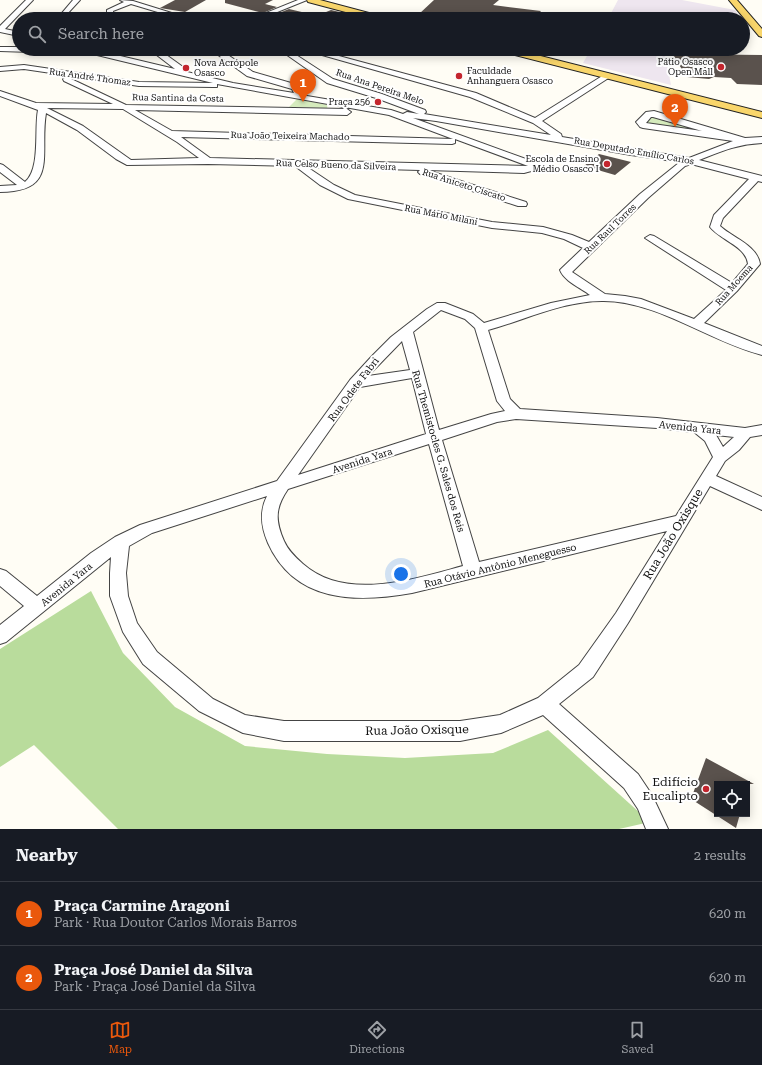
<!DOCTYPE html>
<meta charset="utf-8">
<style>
body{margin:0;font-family:"Roboto Serif",serif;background:#242831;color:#f1f3f6}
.controls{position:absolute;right:12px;bottom:12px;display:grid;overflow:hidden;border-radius:0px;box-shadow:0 2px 10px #0003}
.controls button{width:36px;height:36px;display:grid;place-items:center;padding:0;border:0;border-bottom:1px solid #363941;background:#171b24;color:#f1f3f6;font:20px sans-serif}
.you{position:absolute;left:401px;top:574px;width:14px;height:14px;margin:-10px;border:3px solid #fff;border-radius:50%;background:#1a73e8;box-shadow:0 0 0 6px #1a73e833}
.badge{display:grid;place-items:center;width:26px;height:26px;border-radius:50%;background:#ea580c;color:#fff;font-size:13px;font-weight:700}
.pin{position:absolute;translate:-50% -33px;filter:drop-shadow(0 1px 2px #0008)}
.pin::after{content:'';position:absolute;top:21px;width:14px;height:12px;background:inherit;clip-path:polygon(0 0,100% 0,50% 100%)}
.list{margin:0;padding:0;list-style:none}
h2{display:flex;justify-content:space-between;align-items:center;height:52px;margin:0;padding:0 16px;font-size:17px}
h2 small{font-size:13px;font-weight:400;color:#9ea1a6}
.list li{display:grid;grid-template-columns:26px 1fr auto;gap:12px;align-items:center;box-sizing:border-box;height:64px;padding:0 16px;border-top:1px solid #363941}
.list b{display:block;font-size:15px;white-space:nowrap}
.list p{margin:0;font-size:13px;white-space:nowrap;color:#9ea1a6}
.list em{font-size:13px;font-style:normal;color:#9ea1a6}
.icon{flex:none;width:22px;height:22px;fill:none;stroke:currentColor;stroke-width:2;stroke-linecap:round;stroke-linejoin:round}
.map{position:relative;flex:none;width:762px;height:829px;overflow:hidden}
.search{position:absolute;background:#171b24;box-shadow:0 2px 10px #0003;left:12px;right:12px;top:12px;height:44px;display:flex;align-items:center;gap:10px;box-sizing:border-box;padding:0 14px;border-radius:22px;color:#9ea1a6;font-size:15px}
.sheet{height:180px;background:#171b24}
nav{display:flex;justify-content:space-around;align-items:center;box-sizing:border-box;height:56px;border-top:1px solid #363941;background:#171b24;font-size:11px;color:#9ea1a6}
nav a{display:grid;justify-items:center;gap:2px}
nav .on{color:#ea580c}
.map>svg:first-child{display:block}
.industrial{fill:#eee6ef}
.green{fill:#d5ebbd}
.forest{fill:#b9dc9c}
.building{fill:#5a524d}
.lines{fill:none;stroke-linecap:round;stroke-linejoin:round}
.minor-casing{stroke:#444;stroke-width:2}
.major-casing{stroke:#222;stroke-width:2}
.minor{fill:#fff;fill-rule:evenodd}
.major{fill:#f9d66b;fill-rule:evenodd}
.poi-dot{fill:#c4262e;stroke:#fff;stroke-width:1.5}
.labels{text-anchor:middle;stroke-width:4;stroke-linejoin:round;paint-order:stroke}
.far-poi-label{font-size:9px;fill:#111;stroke:#fff;text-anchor:end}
.far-street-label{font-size:9px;fill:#111;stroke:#fff}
.street-label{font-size:10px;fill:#111;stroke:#fff}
.near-street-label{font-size:12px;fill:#111;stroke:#fff}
.near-poi-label{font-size:12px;fill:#111;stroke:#fff;text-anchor:end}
</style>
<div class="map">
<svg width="762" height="829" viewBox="0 0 762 829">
<rect width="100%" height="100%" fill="#fffdf5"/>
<path class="industrial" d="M618,0H682L735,10L741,19H608Z
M591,49H664L671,85L583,63Z"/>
<path class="green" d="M297,99L328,105L327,108L289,107Z
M653,116L711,134L644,124Z"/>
<path class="forest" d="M91,591L123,653L175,707L245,746L327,754L405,758L493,753L548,730L650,822L619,829H118L34,745L0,767V649Z"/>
<path class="building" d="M175,0H206L185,12L160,8Z
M225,0H273L265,4L277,7L263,13L225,3Z
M434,0H499L493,5L541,11L534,19H460L419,14Z
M289,9L306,13L290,19H264Z
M331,10L348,14L336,19H309Z
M672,54L762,55V85L737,84L731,78L714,77L709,79L687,77Z
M599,154L631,162L615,175L584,166Z
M706,758L754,784H717V814H740L736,828L691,799Z"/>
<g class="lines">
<g class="minor-casing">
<path id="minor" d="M26,0H33L5,29L19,32V36L0,32V26Z
M73,0H80L68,13L67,19H61L62,13Z
M120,0L133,1L191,19H181L131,4L113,11V14L117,19H110L107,14V10L124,2Z
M298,0H307L260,19H251Z
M0,47H19V49H91L175,69L149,49H158L183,67V71L233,83L294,93L292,89L247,76L210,49H219L253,72L298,85L302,93L301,95L391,110L403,114L407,112L419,114L376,98L327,83L280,50L287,49L333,79L382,94L425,110L426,112L424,114L551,135L533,123L470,97L301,49H313L476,93L535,118L607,73L611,75L610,77L542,121L561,134L562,137L689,158L733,141L643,128L640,127L636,122L646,112L654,111L745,138L762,137V143C738,144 722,151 699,160L762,176V182L758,181L723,218L720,226C733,238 757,245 760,264L737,291L704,323L762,346V355C710,342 656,300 602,301C563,301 525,320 488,330L510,399L520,409L657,418L745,428L762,425V435L750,437L739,450L725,461L716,476L762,497V510L710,486L628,623L593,677L559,704L638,774L652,795L668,829H646L638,809L624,788L543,715L501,733L460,741H284L243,733L199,711L143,664L123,632L110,596V573L111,557L6,642L0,644V625L24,606L0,586V569L6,571L37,596L91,553L115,537L140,525L277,481L350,380L372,356L391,337L427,309L437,303H445L473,314L484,323L551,303L590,295C581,288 564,281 560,270L562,268L583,248L564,239L542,233L492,228L348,199L320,185L295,166L208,164L127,165L116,159L77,130L46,113C39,154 60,192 0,192V186L17,185L0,172V164L3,165L25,182C41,169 34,129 38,110L0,96V91L36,103L113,104L64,81L63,79L67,77L126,105L347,109L351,112L347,115L135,110L172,131L453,139L389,115L217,84V87H214L139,86L24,69L0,71V67L24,65L139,82L213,83L93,54L0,51ZM47,108L123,109L177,142L199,158L131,160L83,126ZM651,117H653L702,131L646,123ZM413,118L436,121L631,155L680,162L640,194L589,242L572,235L543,227L492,222L355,195L334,185L307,167L420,170L418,172L420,174L518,206H526L527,204L526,202L427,170L524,173L535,170L539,165L537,163ZM181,137L452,144L455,143V139L528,166L210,158ZM691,164L749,179L714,215L710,227C720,240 746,246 748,264L732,283L654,236L650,235L645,238L726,290L694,319L641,299L625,296L605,294L572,272L648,198L685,166ZM441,310L465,319L475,328L497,401L505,411L491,414L439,430L413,332ZM402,341L410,370L368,376ZM412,378L426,434L298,475L360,387ZM516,419L657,428L694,432L705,441L713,457L676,516L479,562L442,440L497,422ZM716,435L734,437L723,447ZM429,444L463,566C414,579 346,602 303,564C295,557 288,550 284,541C275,520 275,508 288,489ZM267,496C259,512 261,527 268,543C295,603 356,603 412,593L667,531L616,613L579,665L538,698L500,715L460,721H284L245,715L213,699L157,652L137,623L128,596L126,573L129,546L152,533Z"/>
</g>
<g class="major-casing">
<path id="major" d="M307,0H320L384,17L385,19H372L308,2Z
M729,0H737L762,29V37L759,36Z
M498,49H513L762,112V118L499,51Z"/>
</g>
<use href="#minor" class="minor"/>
<use href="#major" class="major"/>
</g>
<g class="poi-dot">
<circle cx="721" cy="67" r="4"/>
<circle cx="186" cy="68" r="4"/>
<circle cx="459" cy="76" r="4"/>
<circle cx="378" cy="102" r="4"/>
<circle cx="607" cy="164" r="4"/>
<circle cx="706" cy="789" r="4"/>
</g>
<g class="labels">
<g class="far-poi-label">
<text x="713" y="65">Pátio Osasco<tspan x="713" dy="10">Open Mall</tspan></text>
<text x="194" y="66" text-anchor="start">Nova Acrópole<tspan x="194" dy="10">Osasco</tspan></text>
<text x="467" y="74" text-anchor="start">Faculdade<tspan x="467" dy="10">Anhanguera Osasco</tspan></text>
<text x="370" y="105">Praça 256</text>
<text x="599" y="162">Escola de Ensino<tspan x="599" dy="10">Médio Osasco I</tspan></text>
</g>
<g class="far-street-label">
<text transform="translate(90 77) rotate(8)" y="3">Rua André Thomaz</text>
<text transform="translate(380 87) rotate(19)" y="3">Rua Ana Pereira Melo</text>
<text transform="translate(178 98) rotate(1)" y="3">Rua Santina da Costa</text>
<text transform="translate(290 136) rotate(1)" y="3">Rua João Teixeira Machado</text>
<text transform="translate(634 151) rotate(10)" y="3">Rua Deputado Emílio Carlos</text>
<text transform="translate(336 165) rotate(2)" y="3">Rua Celso Bueno da Silveira</text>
<text transform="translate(464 185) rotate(18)" y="3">Rua Aniceto Ciscato</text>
<text transform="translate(441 215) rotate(11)" y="3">Rua Mário Milani</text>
<text transform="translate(610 229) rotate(-44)" y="3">Rua Raul Torres</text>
<text transform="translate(734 285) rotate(-48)" y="3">Rua Moema</text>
</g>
<g class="street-label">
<text transform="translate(353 389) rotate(-53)" y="4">Rua Odete Fabri</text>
<text transform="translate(690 427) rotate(6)" y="4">Avenida Yara</text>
<text transform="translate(439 451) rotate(74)" y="4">Rua Themistocles G. Sales dos Reis</text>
<text transform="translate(362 460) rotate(-18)" y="4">Avenida Yara</text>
<text transform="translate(500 565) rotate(-14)" y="4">Rua Otávio Antônio Meneguesso</text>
<text transform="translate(66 584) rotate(-39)" y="4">Avenida Yara</text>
</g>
<g class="near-street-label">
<text transform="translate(673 534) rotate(-59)" y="4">Rua João Oxisque</text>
<text transform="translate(417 730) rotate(-1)" y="4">Rua João Oxisque</text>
</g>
<g class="near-poi-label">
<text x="698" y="786">Edifício<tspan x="698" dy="14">Eucalipto</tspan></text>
</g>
</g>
</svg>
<div class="controls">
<button><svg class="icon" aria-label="locate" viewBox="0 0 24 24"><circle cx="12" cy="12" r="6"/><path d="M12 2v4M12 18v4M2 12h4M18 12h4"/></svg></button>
</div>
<div class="you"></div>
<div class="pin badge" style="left:303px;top:102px">1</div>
<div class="pin badge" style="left:675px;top:127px">2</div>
<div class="search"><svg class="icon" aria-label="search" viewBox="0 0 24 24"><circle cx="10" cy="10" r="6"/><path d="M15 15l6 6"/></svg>Search here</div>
</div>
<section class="sheet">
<h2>Nearby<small>2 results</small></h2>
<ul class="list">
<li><span class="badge">1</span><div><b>Praça Carmine Aragoni</b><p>Park · Rua Doutor Carlos Morais Barros</p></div><em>620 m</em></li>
<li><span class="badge">2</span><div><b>Praça José Daniel da Silva</b><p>Park · Praça José Daniel da Silva</p></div><em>620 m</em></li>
</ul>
</section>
<nav>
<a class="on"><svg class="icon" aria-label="map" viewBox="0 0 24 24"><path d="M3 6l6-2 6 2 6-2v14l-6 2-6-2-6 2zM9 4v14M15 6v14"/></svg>Map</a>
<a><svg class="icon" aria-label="directions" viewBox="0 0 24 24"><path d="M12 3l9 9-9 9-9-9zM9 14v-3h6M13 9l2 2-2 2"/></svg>Directions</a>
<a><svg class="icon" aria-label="saved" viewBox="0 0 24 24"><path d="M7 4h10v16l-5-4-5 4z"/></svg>Saved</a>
</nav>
